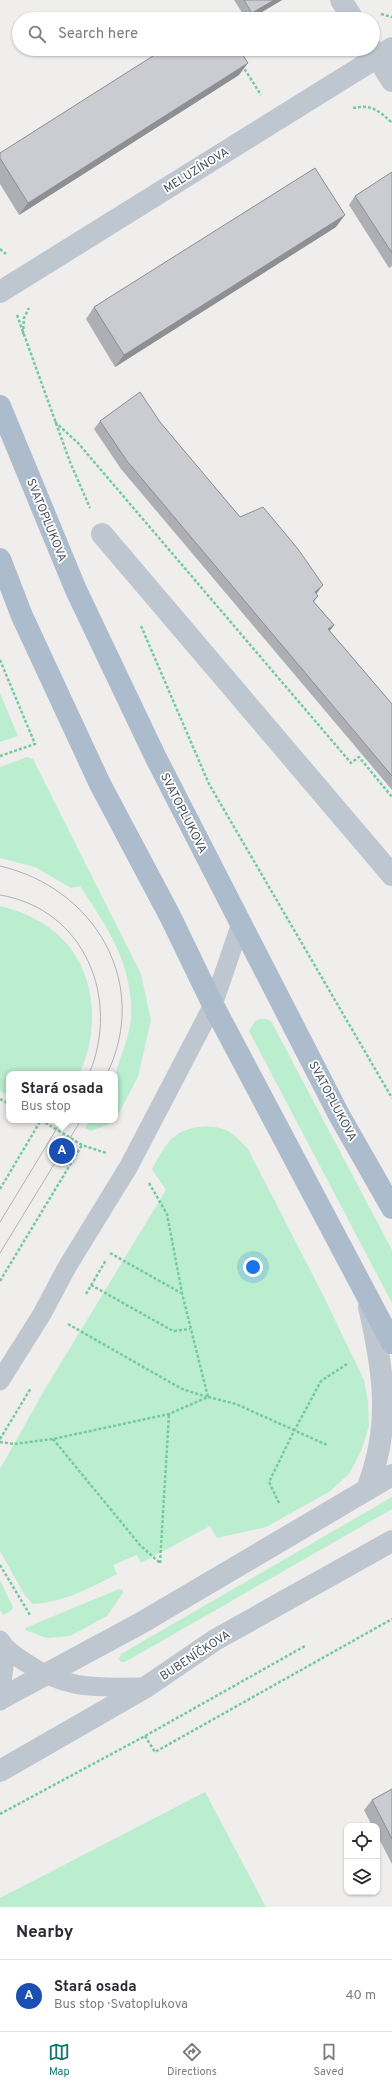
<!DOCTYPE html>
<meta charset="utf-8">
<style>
body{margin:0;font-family:Overpass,sans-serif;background:#f7f7f7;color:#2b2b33}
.controls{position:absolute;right:12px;bottom:12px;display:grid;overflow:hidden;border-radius:8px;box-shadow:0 1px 3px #0004}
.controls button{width:36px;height:36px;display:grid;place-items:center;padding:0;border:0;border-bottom:1px solid #e1e1e2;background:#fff;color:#2b2b33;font:20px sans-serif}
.you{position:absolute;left:253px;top:1267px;width:14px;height:14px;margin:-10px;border:3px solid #fff;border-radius:50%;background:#1a73e8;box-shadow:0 0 0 6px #1a73e833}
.badge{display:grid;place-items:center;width:26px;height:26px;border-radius:50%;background:#0f766e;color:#fff;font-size:13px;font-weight:700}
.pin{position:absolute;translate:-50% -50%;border:2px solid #fff;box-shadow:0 1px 4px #0006}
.popup{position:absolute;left:6px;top:1071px;width:112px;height:52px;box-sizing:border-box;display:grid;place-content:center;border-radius:8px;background:#fff;filter:drop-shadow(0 1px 3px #0005);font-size:13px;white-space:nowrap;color:#7c7c81}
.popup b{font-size:15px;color:#2b2b33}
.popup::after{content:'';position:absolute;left:50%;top:100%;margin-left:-8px;border:8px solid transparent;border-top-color:#fff}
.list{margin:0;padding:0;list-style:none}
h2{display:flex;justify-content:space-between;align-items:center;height:52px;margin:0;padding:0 16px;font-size:17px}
h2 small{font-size:13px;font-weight:400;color:#7c7c81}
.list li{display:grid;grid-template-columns:26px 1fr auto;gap:12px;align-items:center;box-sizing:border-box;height:72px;padding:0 16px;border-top:1px solid #e1e1e2}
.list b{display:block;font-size:15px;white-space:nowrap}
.list p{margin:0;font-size:13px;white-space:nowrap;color:#7c7c81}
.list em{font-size:13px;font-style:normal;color:#7c7c81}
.icon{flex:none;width:22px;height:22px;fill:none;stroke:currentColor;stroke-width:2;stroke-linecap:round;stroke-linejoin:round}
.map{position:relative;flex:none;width:392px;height:1907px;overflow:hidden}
.search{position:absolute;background:#fff;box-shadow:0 1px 3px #0004;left:12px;right:12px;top:12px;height:44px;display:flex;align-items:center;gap:10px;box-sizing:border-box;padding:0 14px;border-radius:22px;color:#7c7c81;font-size:15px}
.sheet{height:124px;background:#fff}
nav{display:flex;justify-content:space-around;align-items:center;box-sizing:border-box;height:56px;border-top:1px solid #e1e1e2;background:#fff;font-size:11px;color:#7c7c81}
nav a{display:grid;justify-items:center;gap:2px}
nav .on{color:#0f766e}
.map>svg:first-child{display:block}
.green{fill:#bbeecf}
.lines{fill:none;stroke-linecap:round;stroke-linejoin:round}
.path{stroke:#74cba1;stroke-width:2.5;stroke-dasharray:3 2;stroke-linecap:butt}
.service{stroke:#bec7cf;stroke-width:19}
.minor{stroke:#bec7cf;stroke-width:22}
.tertiary{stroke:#bec7cf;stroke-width:22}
.primary{stroke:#adbccc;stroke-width:22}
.tram{stroke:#afb2b8;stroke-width:1}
.wall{fill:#aeafb5}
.shaded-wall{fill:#8d8f93}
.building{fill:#caccd2;stroke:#8d8f93}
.labels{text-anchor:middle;stroke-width:3.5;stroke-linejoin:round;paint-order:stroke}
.street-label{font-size:12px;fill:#46505a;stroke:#fff}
</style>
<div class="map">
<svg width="392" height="1907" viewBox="0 0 392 1907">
<rect width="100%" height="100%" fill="#f0eded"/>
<path class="green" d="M0,693L18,736L0,742Z
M27,757L33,759L141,974L151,1020L138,1077L114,1122L91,1131L85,1128L90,1120H115C115,1107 113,1091 115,1077C119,1057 130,1038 131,1016C133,964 107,927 80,886L71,888L35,867L0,858V767Z
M0,906C54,919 88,953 92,1009C93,1032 89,1054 79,1074H9V1096L0,1091Z
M260,1019H266L271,1021L392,1250V1303L249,1031L255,1021Z
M206,1126C229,1128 233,1133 248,1149L323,1295L364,1380L368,1402L369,1426L362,1449L349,1474L329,1492L266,1527L217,1538L210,1526L141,1563L137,1555L113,1565L117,1574C90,1588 62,1603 32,1604L24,1594L0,1551V1469L45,1389L166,1190L152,1169C167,1142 173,1129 206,1126Z
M392,1497V1509L125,1662H121L119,1659L121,1654Z
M0,1580L13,1607L12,1610L3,1615L0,1610Z
M119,1589L123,1590V1593L107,1616L70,1636L47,1638L25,1630V1628Z
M205,1792L266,1907H0V1898Z"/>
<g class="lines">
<path class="path" d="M381,14L392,17
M242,65L261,95
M353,108C371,104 380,111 392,123
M0,249L6,254
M17,315L70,462L90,508
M23,334L24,318L29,308
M55,422L78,443L351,763L359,757L392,797
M141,626L209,784L392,1098
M0,660L35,744L0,756
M0,1099L9,1104
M41,1120L82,1145L106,1153
M149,1183L167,1214L182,1293L208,1397
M0,1189L41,1120
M110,1253L181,1293
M0,1281L82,1145
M91,1285L173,1331L190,1329
M86,1294L106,1260
M68,1324L182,1389L207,1397
M0,1439L31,1388
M53,1439L140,1545L160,1563
M0,1442L14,1444L53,1439L169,1414L208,1397L236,1404L327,1445
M279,1503L269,1482L294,1431L321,1381L347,1364
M160,1563L169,1414
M0,1565L30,1615
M145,1736L155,1752L392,1619
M0,1814L145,1736L305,1646"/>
<path class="service" d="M0,1381L42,1314L67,1267L129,1166L213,1005L241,923
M0,1640C6,1650 15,1656 25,1662C66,1691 98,1687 146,1687
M0,1701L6,1649"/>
<path class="minor" d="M341,0L353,19
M372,49L392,81
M0,292L392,48
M102,534L392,875"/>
<path class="tertiary" d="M367,1489C392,1425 384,1373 369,1307
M0,1699L141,1623L392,1475
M0,1771L146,1687L215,1640L392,1541"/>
<path class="primary" d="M0,406L76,590L155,756L339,1115L392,1208
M0,559L22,616L100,784L170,916L213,1005L392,1343"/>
<path class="tram" d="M0,866C95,888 151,983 107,1074
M0,895C85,909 121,999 89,1074
M0,1222L62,1120
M0,1253L81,1120"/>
</g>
<path class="wall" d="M234,0H282L250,19H246Z
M239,75L19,215L0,184V153Z
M392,172V266L389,268L349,205L355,196Z
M336,227L115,367L86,319L94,307Z
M100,421L160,422L240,517L317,593L316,594L318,596L314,602L334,625L330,631L392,704V790L121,469L94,429Z
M392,1789V1864L377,1835V1826H372L364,1810L372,1800Z"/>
<path class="shaded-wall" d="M274,0H282L250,19H248L252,13Z
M248,63L239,75L19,215L28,203Z
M345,215L336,227L115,367L124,355Z
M323,585L317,593L309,600L315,592Z
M334,625L328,633V629Z"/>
<path class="building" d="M244,0H274L252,13Z
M217,15L220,19H212Z
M164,49H239L248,63L28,203L0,158V153Z
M315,168L345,215L124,355L94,307Z
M392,172V253L355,196Z
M140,392L160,422L240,517L263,507L298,549L323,585L315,592L318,596L313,601L334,625L328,629L392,704V776L127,461L100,421Z
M392,1789V1839L372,1800Z"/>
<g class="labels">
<g class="street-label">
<text transform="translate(196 170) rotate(-32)" y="4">MELUZÍNOVA</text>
<text transform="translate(47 520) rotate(68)" y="4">SVATOPLUKOVA</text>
<text transform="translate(184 813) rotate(63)" y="4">SVATOPLUKOVA</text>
<text transform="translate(333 1101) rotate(62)" y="4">SVATOPLUKOVA</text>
<text transform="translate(195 1655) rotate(-33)" y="4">BUBENÍČKOVA</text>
</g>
</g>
</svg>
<div class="controls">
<button><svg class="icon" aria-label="locate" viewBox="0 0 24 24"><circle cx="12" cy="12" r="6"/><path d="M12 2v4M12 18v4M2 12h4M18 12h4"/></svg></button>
<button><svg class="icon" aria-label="layers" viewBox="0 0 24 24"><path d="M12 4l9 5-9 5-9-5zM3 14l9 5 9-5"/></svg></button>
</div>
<div class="you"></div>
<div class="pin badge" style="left:62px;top:1151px;background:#1a4fb4">A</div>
<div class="popup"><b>Stará osada</b>Bus stop</div>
<div class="search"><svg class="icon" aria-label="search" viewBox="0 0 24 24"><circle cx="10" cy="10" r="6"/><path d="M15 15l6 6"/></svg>Search here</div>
</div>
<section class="sheet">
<h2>Nearby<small></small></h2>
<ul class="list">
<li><span class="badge" style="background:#1a4fb4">A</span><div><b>Stará osada</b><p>Bus stop · Svatoplukova</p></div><em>40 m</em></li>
</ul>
</section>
<nav>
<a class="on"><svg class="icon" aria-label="map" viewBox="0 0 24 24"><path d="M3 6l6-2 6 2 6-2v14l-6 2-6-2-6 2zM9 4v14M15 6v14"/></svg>Map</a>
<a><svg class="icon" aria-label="directions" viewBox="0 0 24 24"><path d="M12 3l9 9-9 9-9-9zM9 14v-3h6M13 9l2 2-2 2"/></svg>Directions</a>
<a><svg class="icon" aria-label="saved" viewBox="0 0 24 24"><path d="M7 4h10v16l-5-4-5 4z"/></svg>Saved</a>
</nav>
